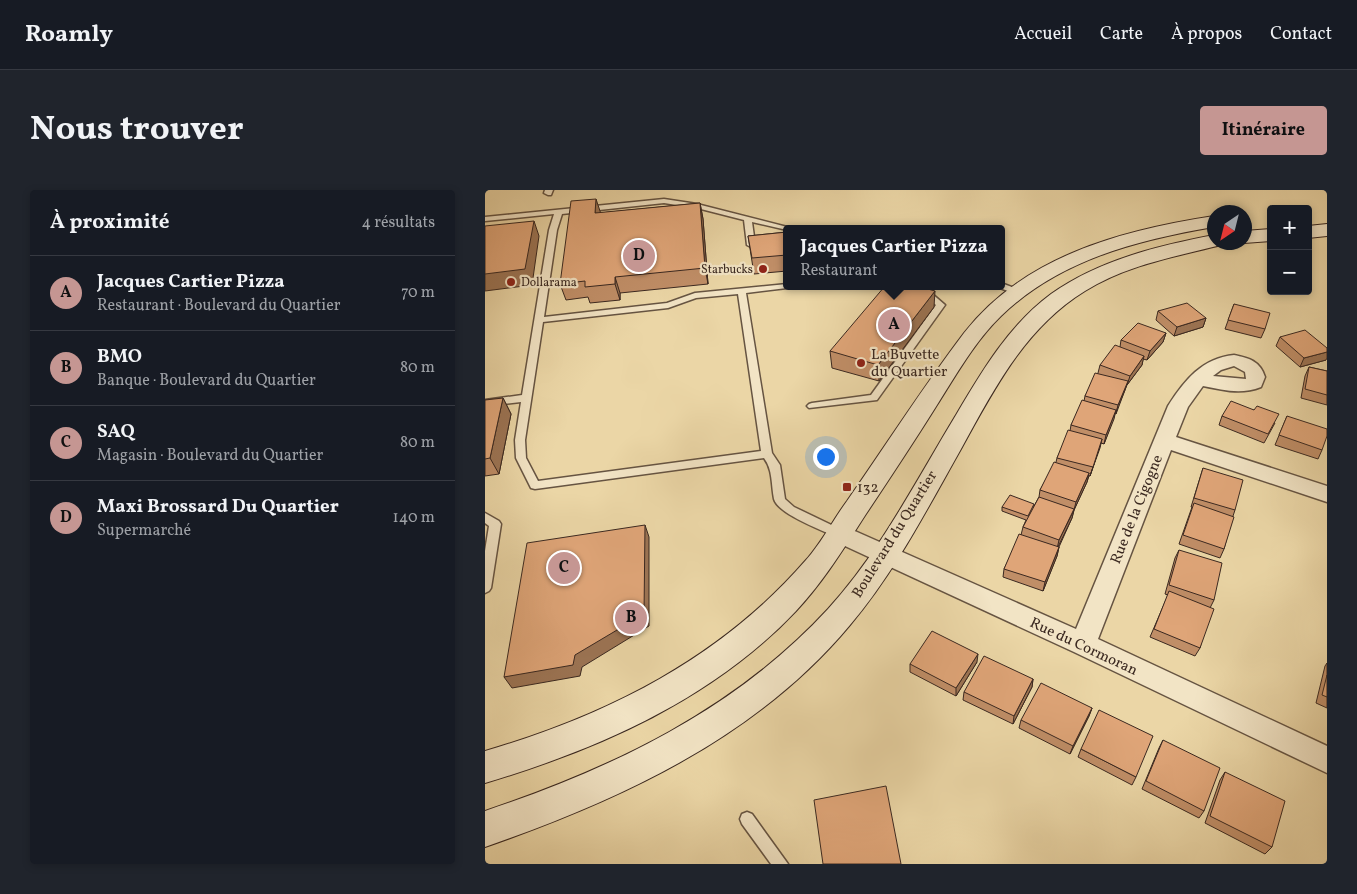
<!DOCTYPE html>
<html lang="fr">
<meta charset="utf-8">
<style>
body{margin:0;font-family:Vollkorn,serif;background:#20242c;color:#f1f3f6}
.controls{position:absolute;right:15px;top:15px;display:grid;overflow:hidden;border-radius:5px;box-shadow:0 2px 8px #0003}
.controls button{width:45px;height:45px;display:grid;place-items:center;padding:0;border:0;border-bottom:1px solid #363941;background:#171b24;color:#f1f3f6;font:25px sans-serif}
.compass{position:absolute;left:722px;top:15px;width:45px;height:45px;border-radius:50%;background:#171b24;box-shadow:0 2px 8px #0003;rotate:215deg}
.you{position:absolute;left:340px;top:266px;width:18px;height:18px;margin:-12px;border:4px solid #fff;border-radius:50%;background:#1a73e8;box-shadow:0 0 0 8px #1a73e833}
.badge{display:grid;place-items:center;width:32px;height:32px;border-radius:50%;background:#c59692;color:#111;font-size:16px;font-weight:700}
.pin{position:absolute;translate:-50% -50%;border:2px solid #fff;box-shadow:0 1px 5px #0006}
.popup{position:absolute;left:298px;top:35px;width:222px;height:65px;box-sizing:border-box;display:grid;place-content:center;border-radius:5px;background:#171b24;filter:drop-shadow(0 1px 4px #0005);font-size:16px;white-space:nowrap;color:#9ea1a6}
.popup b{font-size:19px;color:#f1f3f6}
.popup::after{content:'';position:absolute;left:50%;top:100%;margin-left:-10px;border:10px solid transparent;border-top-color:#171b24}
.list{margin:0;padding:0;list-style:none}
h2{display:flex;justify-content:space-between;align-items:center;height:65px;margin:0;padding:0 20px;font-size:21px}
h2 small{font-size:16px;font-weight:400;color:#9ea1a6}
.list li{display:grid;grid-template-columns:32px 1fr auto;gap:15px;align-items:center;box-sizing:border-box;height:75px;padding:0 20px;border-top:1px solid #363941}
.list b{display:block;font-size:19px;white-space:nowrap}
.list p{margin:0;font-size:16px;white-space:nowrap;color:#9ea1a6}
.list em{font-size:16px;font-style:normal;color:#9ea1a6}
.map{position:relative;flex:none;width:842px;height:674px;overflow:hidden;border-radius:5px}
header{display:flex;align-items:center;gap:30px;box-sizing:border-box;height:70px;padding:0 25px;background:#171b24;border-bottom:1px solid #363941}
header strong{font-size:24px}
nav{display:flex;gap:28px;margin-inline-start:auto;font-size:18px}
.intro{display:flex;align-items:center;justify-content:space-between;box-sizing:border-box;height:120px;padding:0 30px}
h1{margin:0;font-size:35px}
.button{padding:12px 22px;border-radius:5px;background:#c59692;color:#111;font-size:18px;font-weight:700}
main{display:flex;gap:30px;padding:0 30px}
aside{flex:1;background:#171b24;border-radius:5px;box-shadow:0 2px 8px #0003}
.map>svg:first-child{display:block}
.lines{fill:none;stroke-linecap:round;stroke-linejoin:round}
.lane-casing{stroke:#665442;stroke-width:3}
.street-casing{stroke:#665442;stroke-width:3}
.secondary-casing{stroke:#3a2820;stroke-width:2}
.lane{fill:#f2e4c5;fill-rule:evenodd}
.street{fill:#f2e4c5;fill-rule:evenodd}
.secondary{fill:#f2e4c5;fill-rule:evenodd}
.wall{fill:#c08e67;stroke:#3a2820}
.shaded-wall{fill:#9c7454;stroke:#3a2820}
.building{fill:#dfa578;stroke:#3a2820}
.poi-dot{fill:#8f2418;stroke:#f2e4c5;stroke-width:2}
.labels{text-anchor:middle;stroke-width:4.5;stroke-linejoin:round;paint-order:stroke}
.far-poi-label{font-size:12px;fill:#3a2820;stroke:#f2e4c5;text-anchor:end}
.poi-label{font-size:15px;fill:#3a2820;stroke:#f2e4c5;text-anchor:start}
.street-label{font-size:15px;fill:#3a2820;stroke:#f2e4c5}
</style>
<header>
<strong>Roamly</strong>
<nav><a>Accueil</a><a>Carte</a><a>À propos</a><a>Contact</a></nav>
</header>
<div class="intro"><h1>Nous trouver</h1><a class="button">Itinéraire</a></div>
<main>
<aside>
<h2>À proximité<small>4 résultats</small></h2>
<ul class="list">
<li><span class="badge">A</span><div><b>Jacques Cartier Pizza</b><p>Restaurant · Boulevard du Quartier</p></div><em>70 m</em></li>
<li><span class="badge">B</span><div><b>BMO</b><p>Banque · Boulevard du Quartier</p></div><em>80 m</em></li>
<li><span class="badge">C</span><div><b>SAQ</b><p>Magasin · Boulevard du Quartier</p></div><em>80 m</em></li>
<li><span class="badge">D</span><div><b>Maxi Brossard Du Quartier</b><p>Supermarché</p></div><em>140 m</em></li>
</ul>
</aside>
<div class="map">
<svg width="842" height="674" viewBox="0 0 842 674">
<rect width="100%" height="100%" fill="#ebd6a6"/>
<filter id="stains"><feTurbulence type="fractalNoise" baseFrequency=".004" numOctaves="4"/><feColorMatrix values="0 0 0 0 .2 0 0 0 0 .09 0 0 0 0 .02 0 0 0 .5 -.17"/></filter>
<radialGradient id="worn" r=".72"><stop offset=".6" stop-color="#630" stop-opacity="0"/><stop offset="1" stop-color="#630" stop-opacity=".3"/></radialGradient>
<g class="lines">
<g class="lane-casing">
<path id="lane" d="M60,0H68L66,5H63L59,3Z
M179,9L212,14L310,39H302V40L267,32L270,54L274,57L270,59L262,55L259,30L212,18L179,13L77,24L72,40L59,127L182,113L210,103L302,94V96H306L302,98L261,103L287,263L295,275L300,309L309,317L359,341L361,344L359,347H351C337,340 293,324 289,309C286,294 288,280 279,268L50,299L46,298L31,268L30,250L36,212L0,216V210L37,205L64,40L69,24L0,31V27ZM253,104L276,261L53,291L41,268L40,250L58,132L183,118L211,108Z
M516,93L535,100L536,102L532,105L513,97L516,96Z
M429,96H438L460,115L392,210L324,218L322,216L324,214L327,213L386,205L451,115Z
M0,323L14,331L16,334L6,398L4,401L0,403V361L4,336L0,333Z
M262,622L267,624L303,674H286L257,634L255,629L257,624Z"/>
</g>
<g class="street-casing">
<path id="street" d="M749,165C764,168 775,171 780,187L776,197C756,205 738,200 718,196L703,217L691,247L842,296V312L686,260L613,449L842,556V583L589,462L347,350L344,344L347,338L355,335L363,338L591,439L683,216C699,191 717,168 749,165ZM749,176L760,182L761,189L728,186L736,180Z"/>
</g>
<g class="secondary-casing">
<path id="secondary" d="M729,26V37C652,50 574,70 516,126C490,151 471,185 452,215C429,252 405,288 381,324C359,358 339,391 311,421C228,509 114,559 0,593V561C123,525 236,468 321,370C337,352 348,330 362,311C401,255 438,197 479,143C539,66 637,40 729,26Z
M842,34V46L823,48V36Z
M786,39V51L759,53L758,52L759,41Z
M729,45V52H737L736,55C689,67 642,75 600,101C540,138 509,199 476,259C442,319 410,382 365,435C271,548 135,610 0,657V621C128,578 250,520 343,419C395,362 431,291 471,225C497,181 524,135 566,104C614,70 672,56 729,45Z"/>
</g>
<use href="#lane" class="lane"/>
<use href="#street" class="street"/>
<use href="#secondary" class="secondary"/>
</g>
<path class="wall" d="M215,13L218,29L223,94L135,103V110L105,113L103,107L81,110L75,94L115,23Z
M302,42V81L269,84L263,46Z
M749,114L780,139L776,148L740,139Z
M449,117L394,191L347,178L345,161Z
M673,121L721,128L718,137L689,146L671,130Z
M681,143L678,152L662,170L658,169L657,175L642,195L640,200L630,224L619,254L616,253L605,286H604L602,292L589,320L587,328L574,357L572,366L558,401L518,387L519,379L536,345L538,337L541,330L517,321V317L549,316L554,307L555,300L571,272L572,268L585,241L586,235L599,211L600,206L613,183L615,175L635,157L636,150Z
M795,147L841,170L815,177L791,156Z
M824,177L842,181V215L816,208L820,186Z
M18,208L26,224L14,284L0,286V210Z
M769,220L790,233L779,253L734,235L737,226Z
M802,226L837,260L833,269L790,255Z
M718,278L750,320L748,326L739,359L735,368L694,354L707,317H706Z
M694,360L729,410L725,418L715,458L710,466L665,447L683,405L680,404L690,368Z
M492,472L471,506L425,482V474Z
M842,473V518L831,513L840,476Z
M548,489L547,497L528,534L478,510L479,502Z
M607,518L604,526L585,564L534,538L536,530Z
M678,550L719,621L714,628L657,599L674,558Z
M596,559L651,587L647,595L593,567Z
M740,582L787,657L780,664L720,633L735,590Z"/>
<path class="shaded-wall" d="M111,9L116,24L110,23Z
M215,13L218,29L223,94L220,78Z
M49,31L54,46L47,95L0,101V84Z
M130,87L135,103V110L130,94Z
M450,101L449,117L394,191L393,175Z
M721,128L718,137L689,146L692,137Z
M681,143L678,152L662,170L665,161Z
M842,162V168L841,170L815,177L819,168Z
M659,166L657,175L642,195L645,186Z
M643,191L640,200L631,224L633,215Z
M18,208L26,224L14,284L5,268Z
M631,220L629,229L619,254L621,245Z
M617,249L615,258L605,286L608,277Z
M604,283L602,292L589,320L587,328L572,359L574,350L589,320L591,312Z
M160,335L164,347V436L97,477L95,486L27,498L19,487L90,465Z
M574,357L572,366L558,401L560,392Z
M493,464L492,472L471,506V498Z
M548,489L547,497L528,534L529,526Z
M607,518L604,526L585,564L588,556Z"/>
<path class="building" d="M111,9L110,23L215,13L220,78L130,87V94L100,97V91L75,94L86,11Z
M49,31L40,79L0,84V36Z
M302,42V65L267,68L263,46Z
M400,96H432L450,101L393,175L345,161Z
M702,113L721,128L692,137L673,121Z
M749,114L785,123L780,139L743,130Z
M653,133L681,143L665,161L636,150Z
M820,140L842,158V162L819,168L795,147Z
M630,155L659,166L645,186L615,175Z
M824,177L842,181V205L820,199Z
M610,183L643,191L633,215L600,206Z
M18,208L5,268L0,269V210Z
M597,210L631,220L621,245L586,235Z
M746,211L769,220L772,216L794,224L783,244L737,226Z
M802,226L842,239V246L837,260L794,245Z
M583,240L617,249L608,277L572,268Z
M569,272L604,283L591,312L555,300Z
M718,278L758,290L750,320L709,308Z
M525,305L549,314L543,326L517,317Z
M554,307L589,319L574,350L538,337Z
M709,313L749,327L739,359L698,345Z
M160,335L159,424L90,465L88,475L19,487L42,353Z
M534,344L574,357L560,392L519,379Z
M694,360L737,373L729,410L684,395Z
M684,401L729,419L715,458L669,439Z
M447,441L493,464L471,498L425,474Z
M499,466L548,489L529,526L479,502Z
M842,485V507L837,505Z
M556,493L607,518L588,556L536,530Z
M614,520L668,546L651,587L596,559Z
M678,550L735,578L719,621L661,591Z
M740,582L800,611L787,657L725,626Z
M401,596L416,674H338L329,610Z"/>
<g class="poi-dot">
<circle cx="278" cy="79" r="5"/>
<circle cx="26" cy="92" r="5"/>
<circle cx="376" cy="173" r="5"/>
<rect x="357" y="292" width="10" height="10" rx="2.5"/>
</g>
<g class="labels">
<g class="far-poi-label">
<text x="268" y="83">Starbucks</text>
<text x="36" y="96" text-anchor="start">Dollarama</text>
</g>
<g class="poi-label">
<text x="386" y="169">La Buvette<tspan x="386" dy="17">du Quartier</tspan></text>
<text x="372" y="302">132</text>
</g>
<g class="street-label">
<text transform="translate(651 319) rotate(-68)" y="5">Rue de la Cigogne</text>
<text transform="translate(409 344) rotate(-58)" y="5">Boulevard du Quartier</text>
<text transform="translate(599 456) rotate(25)" y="5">Rue du Cormoran</text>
</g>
</g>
<rect width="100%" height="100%" filter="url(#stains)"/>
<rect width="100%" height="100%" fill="url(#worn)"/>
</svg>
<div class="controls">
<button>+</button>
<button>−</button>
</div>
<svg class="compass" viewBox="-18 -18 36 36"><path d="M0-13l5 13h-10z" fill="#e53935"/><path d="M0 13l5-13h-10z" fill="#9ea1a6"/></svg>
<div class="you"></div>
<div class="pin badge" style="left:409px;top:135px">A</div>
<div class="popup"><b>Jacques Cartier Pizza</b>Restaurant</div>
<div class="pin badge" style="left:146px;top:428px">B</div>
<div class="pin badge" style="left:79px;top:378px">C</div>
<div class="pin badge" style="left:154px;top:66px">D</div>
</div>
</main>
